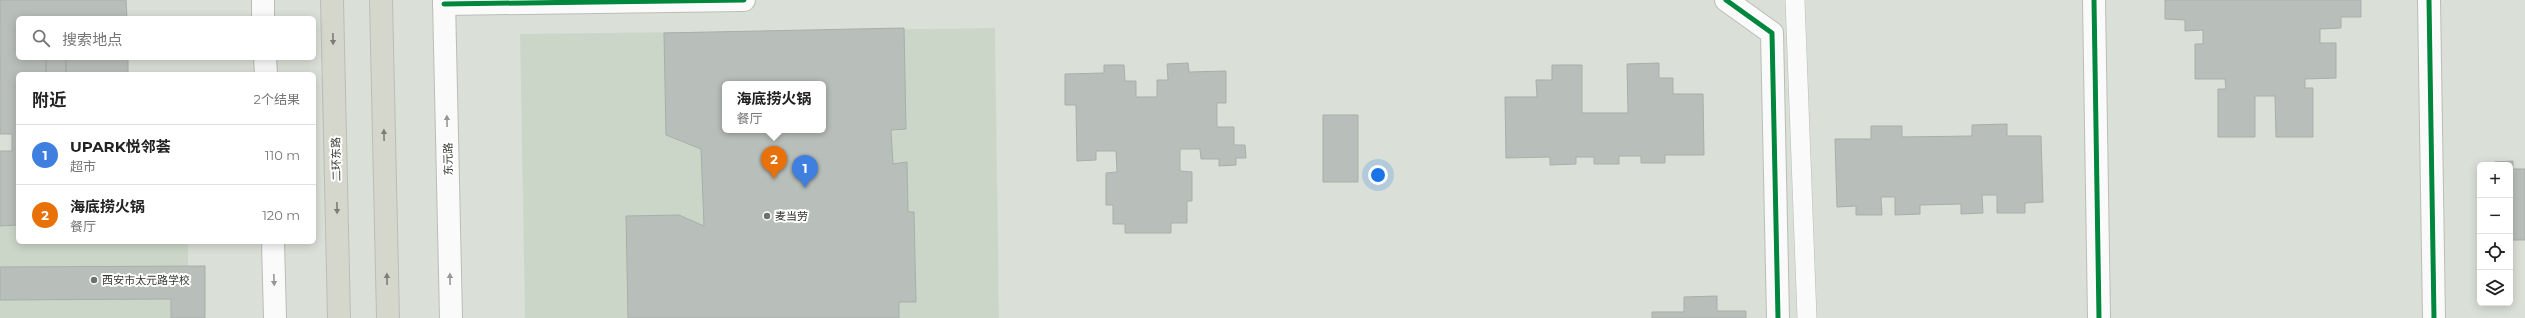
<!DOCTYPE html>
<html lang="zh">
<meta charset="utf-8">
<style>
body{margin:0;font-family:Montserrat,"Noto Sans SC",sans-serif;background:#f6f6f6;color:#222}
.controls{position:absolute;right:12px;bottom:12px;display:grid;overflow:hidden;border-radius:6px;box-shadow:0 2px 10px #0003}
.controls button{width:36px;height:36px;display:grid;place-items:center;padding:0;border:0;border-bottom:1px solid #e0e0e0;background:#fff;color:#222;font:20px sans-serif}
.you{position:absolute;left:1378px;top:175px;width:14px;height:14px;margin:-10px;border:3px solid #fff;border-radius:50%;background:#1a73e8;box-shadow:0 0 0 6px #1a73e833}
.badge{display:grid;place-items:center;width:26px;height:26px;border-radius:50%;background:#6d726b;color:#fff;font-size:13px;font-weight:700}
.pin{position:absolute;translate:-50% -33px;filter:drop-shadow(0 1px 2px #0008)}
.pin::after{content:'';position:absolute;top:21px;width:14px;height:12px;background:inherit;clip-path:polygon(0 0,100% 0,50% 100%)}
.popup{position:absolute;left:722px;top:81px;width:104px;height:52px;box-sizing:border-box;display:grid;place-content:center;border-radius:6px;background:#fff;filter:drop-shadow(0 1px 3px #0005);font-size:13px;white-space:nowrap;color:#767676}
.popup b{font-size:15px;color:#222}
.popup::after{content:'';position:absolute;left:50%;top:100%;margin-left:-8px;border:8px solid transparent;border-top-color:#fff}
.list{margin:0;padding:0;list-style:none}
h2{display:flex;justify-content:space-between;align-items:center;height:52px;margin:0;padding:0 16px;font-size:17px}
h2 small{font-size:13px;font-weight:400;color:#767676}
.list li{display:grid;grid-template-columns:26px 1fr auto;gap:12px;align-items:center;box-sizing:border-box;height:60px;padding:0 16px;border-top:1px solid #e0e0e0}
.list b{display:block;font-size:15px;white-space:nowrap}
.list p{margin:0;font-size:13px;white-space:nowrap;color:#767676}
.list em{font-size:13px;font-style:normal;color:#767676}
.icon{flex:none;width:22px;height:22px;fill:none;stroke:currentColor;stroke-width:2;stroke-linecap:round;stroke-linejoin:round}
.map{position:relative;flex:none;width:2525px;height:318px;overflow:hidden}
.search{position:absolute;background:#fff;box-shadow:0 2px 10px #0003;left:16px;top:16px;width:300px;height:44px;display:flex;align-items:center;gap:10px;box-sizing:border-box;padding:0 14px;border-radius:6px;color:#767676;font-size:15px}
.panel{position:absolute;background:#fff;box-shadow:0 2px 10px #0003;left:16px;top:72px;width:300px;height:172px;border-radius:6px}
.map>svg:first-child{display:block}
.built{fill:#ccd6c8;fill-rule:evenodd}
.building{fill:#b8beb9;stroke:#a8aea9;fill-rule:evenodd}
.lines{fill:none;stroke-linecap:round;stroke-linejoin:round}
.lane-casing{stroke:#b9bdb7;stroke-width:20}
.street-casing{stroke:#b9bdb7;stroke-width:24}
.secondary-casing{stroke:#b9bdb7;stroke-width:24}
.highway-casing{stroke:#babdb8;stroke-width:24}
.lane{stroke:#f9faf9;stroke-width:19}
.street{stroke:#f9faf9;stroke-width:22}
.secondary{stroke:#f9faf9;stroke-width:22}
.highway{stroke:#d5d7cc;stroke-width:22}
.cycleway-casing{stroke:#fff;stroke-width:8}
.cycleway{stroke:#00873e;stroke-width:5}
.oneway{fill:#7c7f77}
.oneway2{fill:#969895}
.poi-dot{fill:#6d726b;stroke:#fff;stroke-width:1.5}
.labels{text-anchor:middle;stroke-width:4;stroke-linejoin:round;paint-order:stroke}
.street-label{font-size:11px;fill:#333731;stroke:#fff}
.poi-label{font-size:11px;fill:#333731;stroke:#fff;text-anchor:start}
</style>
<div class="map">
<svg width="2525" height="318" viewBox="0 0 2525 318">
<rect width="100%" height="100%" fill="#dae0d8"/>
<path class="built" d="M995,28L999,318H525L520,34ZM725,84H823V130H725Z
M0,177H18V242H188V318H0Z"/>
<path class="building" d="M0,0H126L127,18H18V58H46V74H18V225L0,226V151H12V134H0Z
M2165,0H2361V17H2341V28L2320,29V43H2336V78L2305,79V88H2313V137H2276L2275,96H2255V137H2218V89H2226L2225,79H2195V44H2203V30L2185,31V20L2165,19Z
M904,28L906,129L891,130L893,164L907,162L908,212H914L916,302H899V318H628L626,216L679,215L704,226L701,149L666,135L664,33ZM725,84H823V130H725Z
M46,58H66V74H46Z
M66,58H128V74H66Z
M1188,63L1189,72L1226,71V103H1217V127H1234V145H1245L1246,158H1236V165L1219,166V159H1201L1200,149H1180V171L1192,172V201H1187V223H1171V233H1125V224H1113V205H1106V173L1117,172L1116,151H1096V160L1077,161L1076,105H1065V74L1104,73V65H1124L1125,81H1136V97H1157V80H1168L1167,64Z
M1659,63V78H1673V94H1703L1704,155H1665V163H1641V156H1619V164H1594V157H1576V164L1550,165V157L1506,158L1505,97H1537L1536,80H1552V65H1582V113H1628L1627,64Z
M1323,115H1358V182H1323Z
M2007,124V136H2041L2043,202L2025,203V213H1997V195H1982L1983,213L1961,214V204L1920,205V214L1895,215V197H1881L1882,215H1856V206L1837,207L1835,139H1871V126H1902V137L1972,136V125Z
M2513,161V169H2525V240H2510V165H2494V162Z
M205,266V318H171V299L0,300V267Z
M1717,296V311H1746V318H1652V312H1684V297Z"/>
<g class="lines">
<g class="lane-casing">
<path id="lane" d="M1795,0L1807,318"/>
</g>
<g class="street-casing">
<path id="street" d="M1726,0L1772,33L1778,318
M2094,0L2099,318
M2429,0L2434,318
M444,4L744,0"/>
</g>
<g class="secondary-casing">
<path id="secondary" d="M263,0V18
M444,0L451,318
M265,58L266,74
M273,242L275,318"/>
</g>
<g class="highway-casing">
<path id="highway" d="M332,0L339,318
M381,0L388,318"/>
</g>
<use href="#lane" class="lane"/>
<use href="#street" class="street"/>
<use href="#secondary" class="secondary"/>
<use href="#highway" class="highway"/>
<g class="cycleway-casing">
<path id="cycleway" d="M1726,0L1772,33L1778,318
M2094,0L2099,318
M2429,0L2434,318
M444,4L744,0"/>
</g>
<use href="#cycleway" class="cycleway"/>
</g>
<defs><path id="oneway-solid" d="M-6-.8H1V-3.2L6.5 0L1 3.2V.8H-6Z"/></defs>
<g class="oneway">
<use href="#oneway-solid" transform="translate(333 39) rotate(89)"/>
<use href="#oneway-solid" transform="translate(384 135) rotate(-91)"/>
<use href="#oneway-solid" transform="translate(337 208) rotate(89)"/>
<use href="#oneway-solid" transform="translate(387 279) rotate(-91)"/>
</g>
<g class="oneway2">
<use href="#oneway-solid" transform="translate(447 121) rotate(-91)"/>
<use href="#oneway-solid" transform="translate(450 279) rotate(-91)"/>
<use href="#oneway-solid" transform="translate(274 280) rotate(88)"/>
</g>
<g class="poi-dot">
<circle cx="767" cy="216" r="4"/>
<circle cx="94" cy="280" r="4"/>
</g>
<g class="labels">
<g class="street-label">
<text transform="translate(336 159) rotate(-91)" y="4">二环东路</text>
<text transform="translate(448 159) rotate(-91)" y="4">东元路</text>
</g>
<g class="poi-label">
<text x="775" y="220">麦当劳</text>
<text x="102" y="284">西安市太元路学校</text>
</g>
</g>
</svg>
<div class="controls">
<button>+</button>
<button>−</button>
<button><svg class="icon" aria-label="locate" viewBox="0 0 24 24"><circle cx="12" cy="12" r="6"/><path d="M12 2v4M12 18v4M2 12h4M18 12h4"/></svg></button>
<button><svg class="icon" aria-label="layers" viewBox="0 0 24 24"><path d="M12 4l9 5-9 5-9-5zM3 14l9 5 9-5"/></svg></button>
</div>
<div class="you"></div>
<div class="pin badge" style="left:805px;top:188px;background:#3f7fe0">1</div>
<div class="pin badge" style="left:774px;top:179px;background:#e8710a">2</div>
<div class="popup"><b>海底捞火锅</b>餐厅</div>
<div class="search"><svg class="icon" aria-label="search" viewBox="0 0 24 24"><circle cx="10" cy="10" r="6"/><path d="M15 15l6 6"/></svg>搜索地点</div>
<section class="panel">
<h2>附近<small>2个结果</small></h2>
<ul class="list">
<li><span class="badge" style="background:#3f7fe0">1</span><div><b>UPARK悦邻荟</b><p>超市</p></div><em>110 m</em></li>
<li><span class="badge" style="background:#e8710a">2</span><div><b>海底捞火锅</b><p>餐厅</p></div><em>120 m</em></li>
</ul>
</section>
</div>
